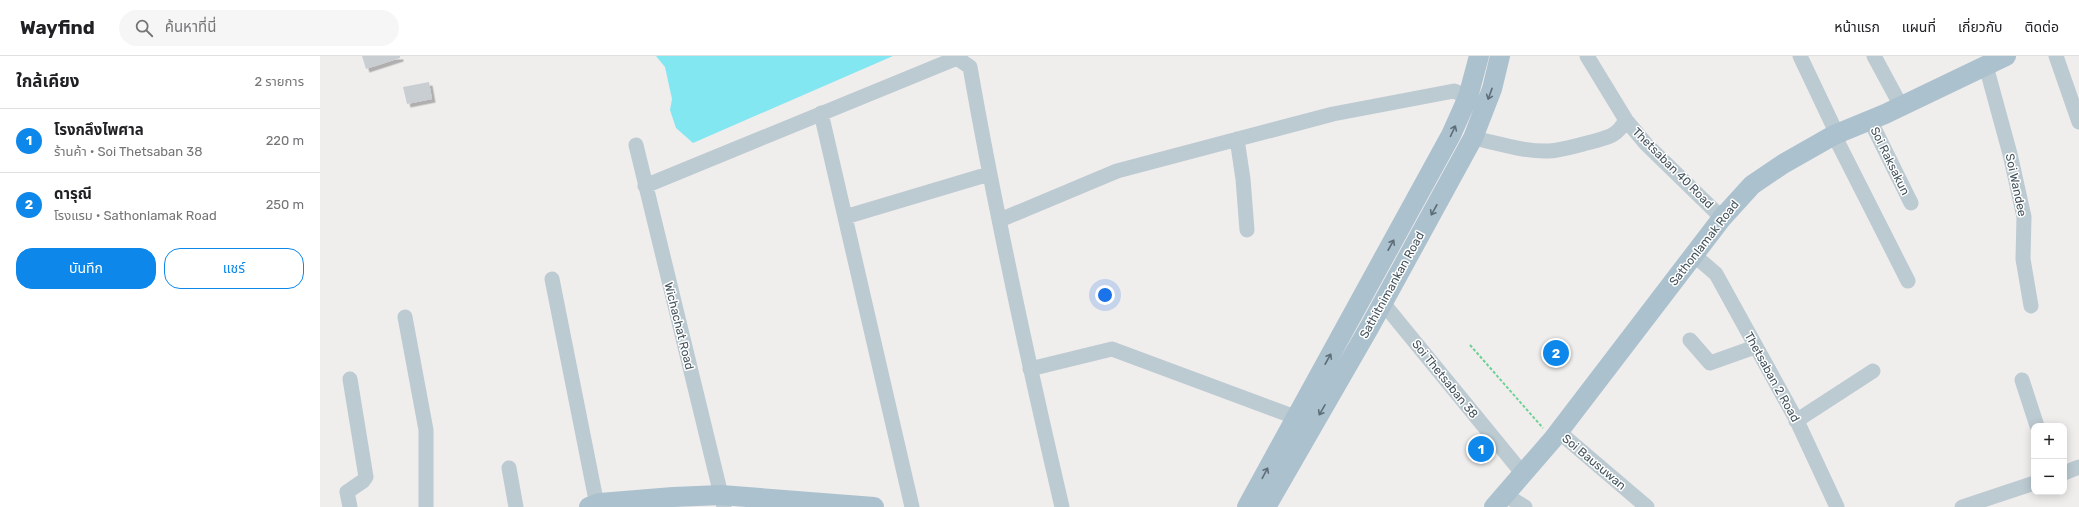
<!DOCTYPE html>
<html lang="th">
<meta charset="utf-8">
<style>
body{margin:0;font-family:Rubik,"Noto Sans Thai",sans-serif;background:#f6f6f6;color:#202124}
.controls{position:absolute;right:12px;bottom:12px;display:grid;overflow:hidden;border-radius:8px;box-shadow:0 2px 10px #0003}
.controls button{width:36px;height:36px;display:grid;place-items:center;padding:0;border:0;border-bottom:1px solid #e0e0e0;background:#fff;color:#202124;font:20px sans-serif}
.you{position:absolute;left:785px;top:239px;width:14px;height:14px;margin:-10px;border:3px solid #fff;border-radius:50%;background:#1a73e8;box-shadow:0 0 0 6px #1a73e833}
.badge{display:grid;place-items:center;width:26px;height:26px;border-radius:50%;background:#0d88ea;color:#fff;font-size:13px;font-weight:700}
.pin{position:absolute;translate:-50% -50%;border:2px solid #fff;box-shadow:0 1px 4px #0006}
.list{margin:0;padding:0;list-style:none}
h2{display:flex;justify-content:space-between;align-items:center;height:52px;margin:0;padding:0 16px;font-size:17px}
h2 small{font-size:13px;font-weight:400;color:#757577}
.list li{display:grid;grid-template-columns:26px 1fr auto;gap:12px;align-items:center;box-sizing:border-box;height:64px;padding:0 16px;border-top:1px solid #e0e0e0}
.list b{display:block;font-size:15px;white-space:nowrap}
.list p{margin:0;font-size:13px;white-space:nowrap;color:#757577}
.list em{font-size:13px;font-style:normal;color:#757577}
.actions{display:flex;gap:8px;padding:12px 16px}
.actions a{flex:1;padding:9px 0;border:1px solid #0d88ea;border-radius:16px;text-align:center;font-size:14px;color:#0d88ea}
.actions .main{background:#0d88ea;color:#fff}
.icon{flex:none;width:22px;height:22px;fill:none;stroke:currentColor;stroke-width:2;stroke-linecap:round;stroke-linejoin:round}
.map{position:relative;flex:none;width:1759px;height:451px;overflow:hidden}
header{display:flex;align-items:center;gap:24px;box-sizing:border-box;height:56px;padding:0 20px;background:#fff;border-bottom:1px solid #e0e0e0}
header strong{font-size:19px}
nav{display:flex;gap:22px;margin-inline-start:auto;font-size:14px}
.search{width:280px;height:36px;background:#f6f6f6;display:flex;align-items:center;gap:10px;box-sizing:border-box;padding:0 14px;border-radius:22px;color:#757577;font-size:15px}
main{display:flex}
aside{flex:1;background:#fff}
.map>svg:first-child{display:block}
.water{fill:#82e7f1}
.building{fill:#c9ced3;filter:url(#shadow)}
.lines{fill:none;stroke-linecap:round;stroke-linejoin:round}
.path{stroke:#6ed194;stroke-width:2;stroke-dasharray:3 2;stroke-linecap:butt}
.minor{stroke:#bccad1;stroke-width:15}
.major{stroke:#abc1ce;stroke-width:20}
.oneway{stroke:#5e6e78}
.labels{text-anchor:middle;stroke-width:3;stroke-linejoin:round;paint-order:stroke}
.street-label{font-size:12px;fill:#44535c;stroke:#fff}
</style>
<header>
<strong>Wayfind</strong>
<div class="search"><svg class="icon" aria-label="search" viewBox="0 0 24 24"><circle cx="10" cy="10" r="6"/><path d="M15 15l6 6"/></svg>ค้นหาที่นี่</div>
<nav><a>หน้าแรก</a><a>แผนที่</a><a>เกี่ยวกับ</a><a>ติดต่อ</a></nav>
</header>
<main>
<aside>
<h2>ใกล้เคียง<small>2 รายการ</small></h2>
<ul class="list">
<li><span class="badge">1</span><div><b>โรงกลึงไพศาล</b><p>ร้านค้า · Soi Thetsaban 38</p></div><em>220 m</em></li>
<li><span class="badge">2</span><div><b>ดารุณี</b><p>โรงแรม · Sathonlamak Road</p></div><em>250 m</em></li>
</ul>
<div class="actions"><a class="main">บันทึก</a><a>แชร์</a></div>
</aside>
<div class="map">
<svg width="1759" height="451" viewBox="0 0 1759 451">
<defs>
<filter id="shadow"><feDropShadow dx="3.5" dy="3.5" stdDeviation="0" flood-color="#0004"/></filter>
</defs>
<rect width="100%" height="100%" fill="#f0eded"/>
<path class="water" d="M336,0H573L373,87L356,72L350,54L352,43L345,11Z"/>
<path class="building" d="M42,0H80V2L46,13Z
M109,26L112,43L87,48L83,31Z"/>
<g class="lines">
<path class="path" d="M1150,289L1223,372"/>
<path class="minor" d="M1267,0L1306,64L1326,88L1402,162
M1480,0L1517,78
M1554,0L1581,50
M1736,0L1759,66
M1666,10L1690,98L1704,161L1703,203L1711,250
M501,57L592,451
M1550,64L1591,147
M1514,79L1588,225
M1153,82C1178,87 1204,96 1229,95C1243,94 1258,89 1271,86C1289,81 1296,81 1306,64
M917,83L923,123L927,174
M316,89L404,451
M325,130L637,2L650,11C676,159 708,305 742,451
M525,161L669,118
M680,164L797,115L1013,58L1134,35L1148,41
M1374,199L1396,218L1477,365L1517,451
M232,223L277,449
M1063,247L1203,418
M85,261L106,374V451
M1370,284L1390,307L1435,291
M710,313L792,293L975,361
M1702,324L1717,370
M1476,365L1553,315
M1239,376L1327,451
M189,412L196,451
M1744,417L1759,411
M1185,439L1205,451
M30,451L27,436L43,425L46,421L30,323
M1642,451L1714,427"/>
<path class="major" d="M269,451L280,447L353,441L401,439L554,451
M927,451L1131,79L1148,41L1159,0
M946,451L1049,272L1153,82L1172,33L1180,0
M1174,451L1233,383L1402,162L1432,129L1463,108L1514,79L1565,58L1686,0"/>
</g>
<defs><path id="oneway-shaft" d="M-6 0H5M1.5-3L5.5 0L1.5 3" fill="none" stroke-width="1.6" stroke-linecap="round" stroke-linejoin="round"/></defs>
<g class="oneway">
<use href="#oneway-shaft" transform="translate(1170 38) rotate(110)"/>
<use href="#oneway-shaft" transform="translate(1133 75) rotate(-65)"/>
<use href="#oneway-shaft" transform="translate(1114 154) rotate(119)"/>
<use href="#oneway-shaft" transform="translate(1071 189) rotate(-61)"/>
<use href="#oneway-shaft" transform="translate(1008 303) rotate(-61)"/>
<use href="#oneway-shaft" transform="translate(1002 354) rotate(120)"/>
<use href="#oneway-shaft" transform="translate(945 417) rotate(-62)"/>
</g>
<g class="labels">
<g class="street-label">
<text transform="translate(1570 105) rotate(64)" y="4">Soi Raksakun</text>
<text transform="translate(1353 112) rotate(45)" y="4">Thetsaban 40 Road</text>
<text transform="translate(1696 129) rotate(78)" y="4">Soi Wandee</text>
<text transform="translate(1384 187) rotate(-52)" y="4">Sathonlamak Road</text>
<text transform="translate(1072 229) rotate(-61)" y="4">Sathitnimankan Road</text>
<text transform="translate(359 270) rotate(76)" y="4">Wichachat Road</text>
<text transform="translate(1452 321) rotate(61)" y="4">Thetsaban 2 Road</text>
<text transform="translate(1125 323) rotate(51)" y="4">Soi Thetsaban 38</text>
<text transform="translate(1274 406) rotate(40)" y="4">Soi Bausuwan</text>
</g>
</g>
</svg>
<div class="controls">
<button>+</button>
<button>−</button>
</div>
<div class="you"></div>
<div class="pin badge" style="left:1161px;top:393px">1</div>
<div class="pin badge" style="left:1236px;top:297px">2</div>
</div>
</main>
